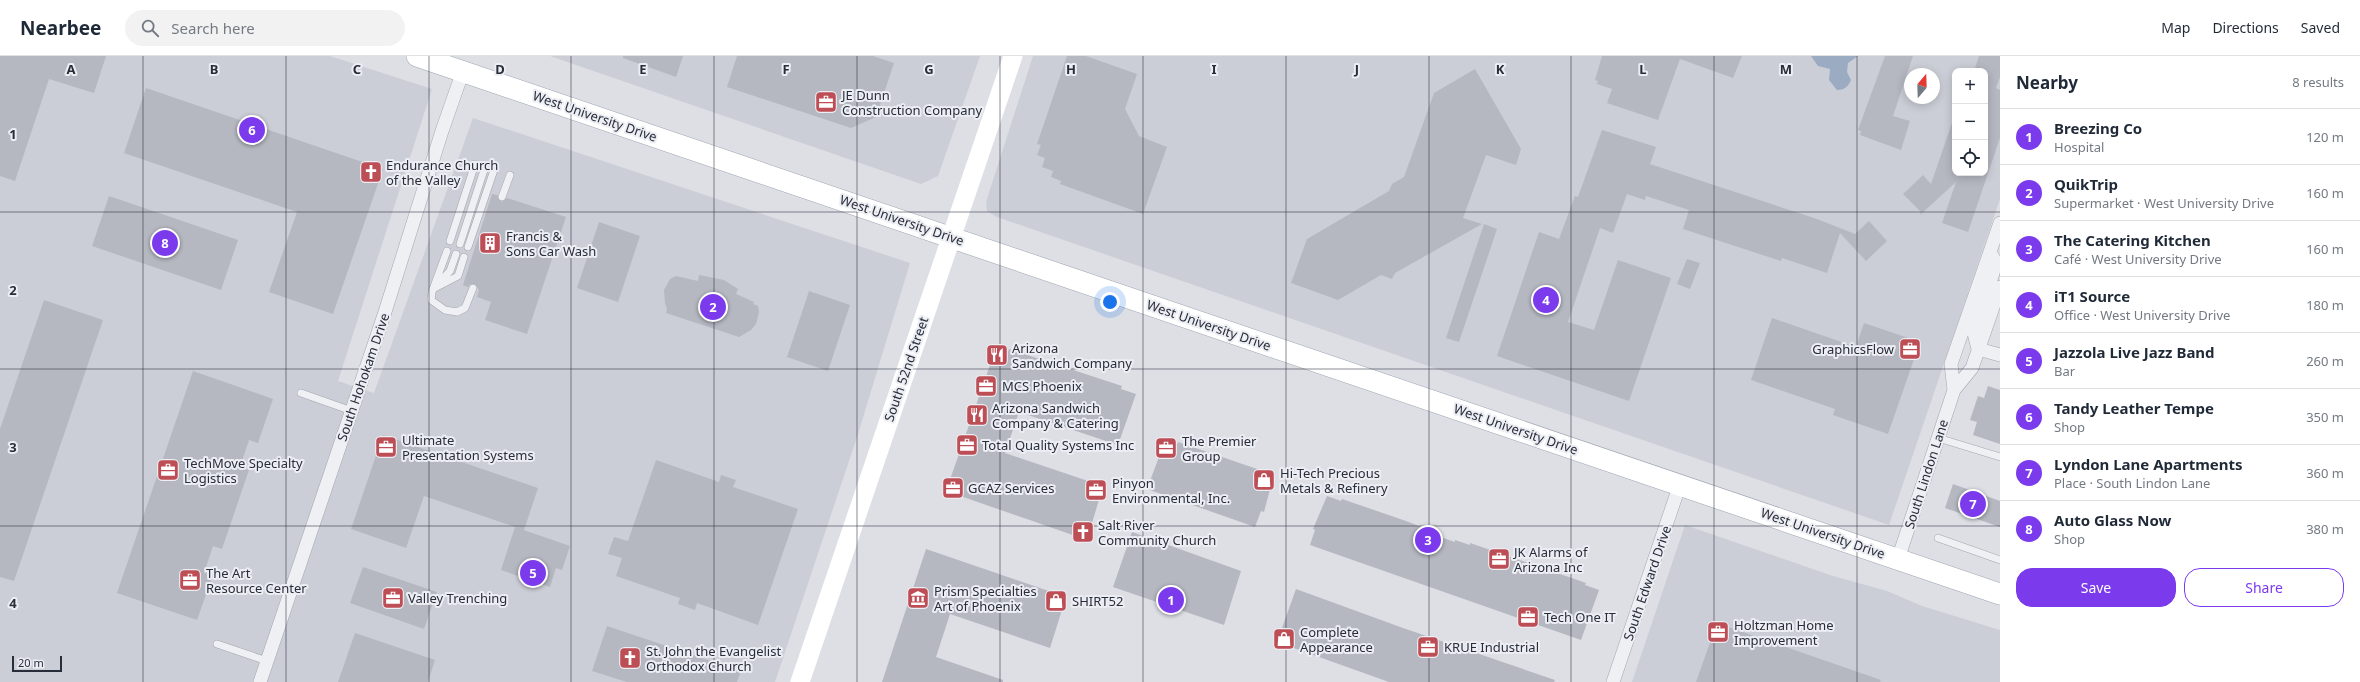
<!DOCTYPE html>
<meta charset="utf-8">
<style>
body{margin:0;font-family:"Noto Sans",sans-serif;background:#f2f2f3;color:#1f2937}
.controls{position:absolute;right:12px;top:12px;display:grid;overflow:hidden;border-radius:8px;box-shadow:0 2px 10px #0003}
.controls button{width:36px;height:36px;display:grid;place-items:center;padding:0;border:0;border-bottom:1px solid #e0e1e3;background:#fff;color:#1f2937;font:20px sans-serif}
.compass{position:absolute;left:1904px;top:12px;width:36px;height:36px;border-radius:50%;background:#fff;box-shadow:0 2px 10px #0003;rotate:19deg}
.scale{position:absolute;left:12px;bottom:10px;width:50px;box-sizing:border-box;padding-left:4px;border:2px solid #282d3a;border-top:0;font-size:11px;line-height:14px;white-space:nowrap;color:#282d3a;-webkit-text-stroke:3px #eceef3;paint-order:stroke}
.you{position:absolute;left:1110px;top:246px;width:14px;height:14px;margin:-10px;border:3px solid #fff;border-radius:50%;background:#1a73e8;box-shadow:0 0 0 6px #1a73e833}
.badge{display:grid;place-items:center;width:26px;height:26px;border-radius:50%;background:#7c3aed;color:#fff;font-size:13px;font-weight:700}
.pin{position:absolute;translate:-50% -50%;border:2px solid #fff;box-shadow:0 1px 4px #0006}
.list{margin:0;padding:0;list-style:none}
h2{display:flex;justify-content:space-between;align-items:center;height:52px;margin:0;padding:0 16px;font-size:17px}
h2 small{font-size:13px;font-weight:400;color:#747a83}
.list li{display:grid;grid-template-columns:26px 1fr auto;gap:12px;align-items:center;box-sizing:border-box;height:56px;padding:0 16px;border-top:1px solid #e0e1e3}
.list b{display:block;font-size:15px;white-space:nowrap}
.list p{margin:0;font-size:13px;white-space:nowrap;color:#747a83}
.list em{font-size:13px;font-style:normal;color:#747a83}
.actions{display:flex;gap:8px;padding:12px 16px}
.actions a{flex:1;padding:9px 0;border:1px solid #7c3aed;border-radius:16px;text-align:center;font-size:14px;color:#7c3aed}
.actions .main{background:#7c3aed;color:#fff}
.icon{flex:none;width:22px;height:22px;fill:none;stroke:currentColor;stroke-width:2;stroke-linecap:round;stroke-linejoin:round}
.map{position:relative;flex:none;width:2000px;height:626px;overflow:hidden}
header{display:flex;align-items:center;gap:24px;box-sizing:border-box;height:56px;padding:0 20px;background:#fff;border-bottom:1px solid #e0e1e3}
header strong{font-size:19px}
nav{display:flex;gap:22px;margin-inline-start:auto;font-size:14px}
.search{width:280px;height:36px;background:#f2f2f3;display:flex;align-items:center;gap:10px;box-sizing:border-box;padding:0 14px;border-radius:22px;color:#747a83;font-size:15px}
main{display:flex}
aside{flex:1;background:#fff}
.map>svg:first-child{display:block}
.built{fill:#cbced6;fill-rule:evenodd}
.water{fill:#9babc2}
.building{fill:#b5b8c1}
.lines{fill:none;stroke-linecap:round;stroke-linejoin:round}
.service-casing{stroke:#a3a6ae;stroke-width:8}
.minor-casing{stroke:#a3a6ae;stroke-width:14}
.primary-casing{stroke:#9ea3af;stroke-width:22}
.service{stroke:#eff0f4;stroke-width:7}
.minor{stroke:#eff0f4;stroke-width:13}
.secondary{stroke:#fff;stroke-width:19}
.primary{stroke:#fff;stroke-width:21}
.grid{fill:none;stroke:#282d3a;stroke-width:1;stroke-opacity:0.55}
.labels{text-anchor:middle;stroke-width:4;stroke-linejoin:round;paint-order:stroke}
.poi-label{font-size:13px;fill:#282d3a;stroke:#eceef3;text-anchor:start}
.street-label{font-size:13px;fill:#282d3a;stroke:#eceef3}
.grid-label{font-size:13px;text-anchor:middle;font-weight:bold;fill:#282d3a;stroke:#eceef3;stroke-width:4;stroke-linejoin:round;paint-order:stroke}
</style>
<header>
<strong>Nearbee</strong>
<div class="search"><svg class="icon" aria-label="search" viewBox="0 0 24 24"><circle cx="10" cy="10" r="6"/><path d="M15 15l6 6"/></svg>Search here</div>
<nav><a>Map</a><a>Directions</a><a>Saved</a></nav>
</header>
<main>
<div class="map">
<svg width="2000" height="626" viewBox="0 0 2000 626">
<rect width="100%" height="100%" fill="#dddfe5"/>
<path class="built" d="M0,0H330L432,33L338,325L374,337L473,62L910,207L858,378L775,626H0Z
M550,0H980L938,120L921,128Z
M1033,0H2000V143L1889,469L997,161L987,155L986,146ZM1955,15H1985V117H1955ZM1910,18H1934V42H1910Z
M1685,469L1833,520L1887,535L1922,550L2000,574V626H1632Z"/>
<path class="water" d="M1811,0H1858L1848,7L1847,16L1851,24C1848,31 1844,34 1837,34L1829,24L1830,13L1818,10Z"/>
<path class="building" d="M0,0H106L94,37L49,23L15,125L0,120Z
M623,0H683L676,21L623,2Z
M737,0H873L894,7L876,61L851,72L727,31Z
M1067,0H1086L1137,18L1125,53L1139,80L1167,91L1143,158L1060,128L1061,125L1051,121L1053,115L1042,111L1045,102L1037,99L1041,89L1037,88Z
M1602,0H1742L1733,22L1680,3L1658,64L1607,47L1612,33L1597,28L1598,25L1595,24Z
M1885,0H1913L1893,60L1910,65L1901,94L1860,79L1861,75L1858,74Z
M1979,0H2000V21L1996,32L2000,34V82L1968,176L1942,167L1956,126L1920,159L1921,156L1903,138L1923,119L1931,128L1953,64H1955V117H1985V15H1974Z
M1475,13L1521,93L1516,109L1486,99L1463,162L1482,168L1395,217L1392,223L1381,219L1338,244L1291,227L1307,183L1389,135L1392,128L1404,121L1434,37Z
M146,32L383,113L333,258L269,236L297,156L124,97Z
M1602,74L1656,91L1650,108L1817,163L1855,178L1869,165L1887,185L1866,205L1840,177L1827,217L1782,202L1781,205L1683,173L1689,154L1646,140L1645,144L1627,138L1613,177L1600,172L1568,266L1594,274L1618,204L1671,222L1629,345L1497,300L1539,176L1559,183L1575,140L1578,141Z
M492,138L497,139L501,146L507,142L566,161L527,278L485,264L491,246L477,241L479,234L475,228H470L468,231L463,229Z
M109,140L238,184L221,234L92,190Z
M599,166L640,180L618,246L577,232Z
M1484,168L1497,173L1459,286L1446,282Z
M1687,203L1700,207L1690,233L1677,228Z
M699,219L724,224L738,233L736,238L754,246L753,248L758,250L759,256L756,268L751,274L739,281L666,257L667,253L665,247L664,234L670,223L676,220L698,225Z
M809,235L850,249L828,315L787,301Z
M44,244L103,264L14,525L0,521V373Z
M1772,262L1856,291L1864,267L1920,286L1888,378L1833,359L1835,353L1751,324Z
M996,292L1008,296L1009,293L1122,330L1121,333L1136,338L1118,389L1019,356L1005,397L1103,430L1087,484L946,435Z
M193,315L273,343L258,387L249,384L240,411L249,414L222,493L213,490L204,517L213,519L197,564L117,537Z
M1988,330L2000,334V388L1973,379L1977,366L1970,364L1978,340L1984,342Z
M383,379L538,432L524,474L424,440L406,492L351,473Z
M1165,385L1177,389L1178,386L1260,414L1259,417L1273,422L1264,456L1261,455L1255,471L1147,433Z
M656,404L719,426L721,419L736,424L733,431L798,453L758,569L697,547L695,554L678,548L680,542L616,520L622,502L608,498L614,481L628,485Z
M1953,428L2000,445V471L1945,452Z
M1327,440L1341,445L1342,443L1406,465L1424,472L1423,475L1455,486V484L1470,489V487L1586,527L1585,529L1599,534L1581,584L1310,489L1315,474L1313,473Z
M515,471L570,490L562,514L556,512L550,531L501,514Z
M1132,476L1241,515L1224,569L1113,531Z
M926,493L1066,541L1050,592L950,558L936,601L1003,624V626H882Z
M363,511L437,536L424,573L350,547Z
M1296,533L1403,572L1555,624L1554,626H1389L1277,586Z
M1717,567L1881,624L1880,626H1696Z
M607,570L741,615L737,626H627L592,615Z
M355,577L435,604L428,626H338Z"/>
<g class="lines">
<g class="service-casing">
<path id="service" d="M502,141L510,119
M450,185L475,108
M460,188L485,111
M468,191L494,114
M447,195L432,236L431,244L445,254L457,256L465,252L473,232
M437,229L450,215L456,198
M433,233L458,220L464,201
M301,337L352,355
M1938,382L2000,401
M1938,482L2000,504
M217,588L267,605"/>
</g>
<g class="minor-casing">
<path id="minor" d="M1978,293L1974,277L1994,214V203L1990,196
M1978,293L2000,299
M1954,334L1951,308L2000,167
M1898,503L1954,334L1972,312L2000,231
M260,626L385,256L442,75L463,15
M1613,626L1680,428"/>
</g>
<g class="primary-casing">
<path id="primary" d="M417,0L2000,538"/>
</g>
<use href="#service" class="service"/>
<use href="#minor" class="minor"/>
<path class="secondary" d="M800,626L1013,0"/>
<use href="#primary" class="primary"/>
</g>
<path class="grid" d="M143,0V626M286,0V626M429,0V626M571,0V626M714,0V626M857,0V626M1000,0V626M1143,0V626M1286,0V626M1429,0V626M1571,0V626M1714,0V626M1857,0V626M0,156H2000M0,313H2000M0,470H2000"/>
<defs>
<g id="office-square" transform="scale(1.15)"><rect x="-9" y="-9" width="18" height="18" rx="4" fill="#be4e55" stroke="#eceef3"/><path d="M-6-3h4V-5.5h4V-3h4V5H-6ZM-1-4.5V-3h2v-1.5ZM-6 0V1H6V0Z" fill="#fff"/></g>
<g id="church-square" transform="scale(1.15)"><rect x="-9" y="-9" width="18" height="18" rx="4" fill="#be4e55" stroke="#eceef3"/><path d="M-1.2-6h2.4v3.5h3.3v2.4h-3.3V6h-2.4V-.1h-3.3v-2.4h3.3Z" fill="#fff"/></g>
<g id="building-square" transform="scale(1.15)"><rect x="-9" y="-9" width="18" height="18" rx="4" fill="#be4e55" stroke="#eceef3"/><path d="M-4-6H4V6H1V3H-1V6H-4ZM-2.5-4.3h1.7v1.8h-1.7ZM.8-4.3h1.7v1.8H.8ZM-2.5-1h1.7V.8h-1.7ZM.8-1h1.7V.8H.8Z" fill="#fff"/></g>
<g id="restaurant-square" transform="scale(1.15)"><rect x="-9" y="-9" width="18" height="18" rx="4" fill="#be4e55" stroke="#eceef3"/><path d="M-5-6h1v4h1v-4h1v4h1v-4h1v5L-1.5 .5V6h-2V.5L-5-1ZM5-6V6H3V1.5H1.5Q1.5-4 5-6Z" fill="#fff"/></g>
<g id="shop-square" transform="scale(1.15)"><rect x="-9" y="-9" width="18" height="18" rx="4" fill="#be4e55" stroke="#eceef3"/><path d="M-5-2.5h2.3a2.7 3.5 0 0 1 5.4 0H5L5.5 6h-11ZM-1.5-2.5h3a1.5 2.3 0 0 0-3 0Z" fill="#fff"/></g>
<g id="museum-square" transform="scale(1.15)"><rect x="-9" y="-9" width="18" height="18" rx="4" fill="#be4e55" stroke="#eceef3"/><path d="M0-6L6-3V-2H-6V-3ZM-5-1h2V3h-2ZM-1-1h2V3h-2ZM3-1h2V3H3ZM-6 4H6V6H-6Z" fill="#fff"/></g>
</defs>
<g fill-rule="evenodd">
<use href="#office-square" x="826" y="46"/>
<use href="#church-square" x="371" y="116"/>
<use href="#building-square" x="490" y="187"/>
<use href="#office-square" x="1910" y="293"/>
<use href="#restaurant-square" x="997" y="299"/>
<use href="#office-square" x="986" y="330"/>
<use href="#restaurant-square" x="977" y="359"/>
<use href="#office-square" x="967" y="389"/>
<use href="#office-square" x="386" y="391"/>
<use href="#office-square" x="1166" y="392"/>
<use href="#office-square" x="168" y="414"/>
<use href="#shop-square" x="1264" y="424"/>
<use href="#office-square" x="953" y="432"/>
<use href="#office-square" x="1096" y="434"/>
<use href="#church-square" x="1083" y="476"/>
<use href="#office-square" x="1499" y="503"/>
<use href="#office-square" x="190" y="524"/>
<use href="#office-square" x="393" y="542"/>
<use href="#museum-square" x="918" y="542"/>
<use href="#shop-square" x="1056" y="545"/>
<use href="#office-square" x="1528" y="561"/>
<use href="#office-square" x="1718" y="576"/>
<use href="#shop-square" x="1284" y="583"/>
<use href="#office-square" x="1428" y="591"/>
<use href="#church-square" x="630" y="602"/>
</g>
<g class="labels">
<g class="poi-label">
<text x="842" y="44">JE Dunn<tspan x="842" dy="15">Construction Company</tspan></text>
<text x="386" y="114">Endurance Church<tspan x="386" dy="15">of the Valley</tspan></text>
<text x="506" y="185">Francis &amp;<tspan x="506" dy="15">Sons Car Wash</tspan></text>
<text x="1012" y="297">Arizona<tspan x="1012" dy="15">Sandwich Company</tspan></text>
<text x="1894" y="298" text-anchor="end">GraphicsFlow</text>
<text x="1002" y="335">MCS Phoenix</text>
<text x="992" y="357">Arizona Sandwich<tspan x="992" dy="15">Company &amp; Catering</tspan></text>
<text x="402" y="389">Ultimate<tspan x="402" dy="15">Presentation Systems</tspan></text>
<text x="1182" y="390">The Premier<tspan x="1182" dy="15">Group</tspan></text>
<text x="982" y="394">Total Quality Systems Inc</text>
<text x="184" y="412">TechMove Specialty<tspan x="184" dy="15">Logistics</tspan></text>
<text x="1280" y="422">Hi-Tech Precious<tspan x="1280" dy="15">Metals &amp; Refinery</tspan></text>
<text x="1112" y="432">Pinyon<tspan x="1112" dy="15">Environmental, Inc.</tspan></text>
<text x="968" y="437">GCAZ Services</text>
<text x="1098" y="474">Salt River<tspan x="1098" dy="15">Community Church</tspan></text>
<text x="1514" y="501">JK Alarms of<tspan x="1514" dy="15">Arizona Inc</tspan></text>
<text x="206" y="522">The Art<tspan x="206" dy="15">Resource Center</tspan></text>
<text x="934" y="540">Prism Specialties<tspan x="934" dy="15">Art of Phoenix</tspan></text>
<text x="408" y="547">Valley Trenching</text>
<text x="1072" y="550">SHIRT52</text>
<text x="1544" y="566">Tech One IT</text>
<text x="1734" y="574">Holtzman Home<tspan x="1734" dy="15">Improvement</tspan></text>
<text x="1300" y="581">Complete<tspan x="1300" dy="15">Appearance</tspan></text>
<text x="1444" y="596">KRUE Industrial</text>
<text x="646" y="600">St. John the Evangelist<tspan x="646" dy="15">Orthodox Church</tspan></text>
</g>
<g class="street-label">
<text transform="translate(595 60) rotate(19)" y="5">West University Drive</text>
<text transform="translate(902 164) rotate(19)" y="5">West University Drive</text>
<text transform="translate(1209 269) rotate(19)" y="5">West University Drive</text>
<text transform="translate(906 313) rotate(-71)" y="5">South 52nd Street</text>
<text transform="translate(363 321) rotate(-71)" y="5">South Hohokam Drive</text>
<text transform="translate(1516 373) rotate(19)" y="5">West University Drive</text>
<text transform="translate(1926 418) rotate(-72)" y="5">South Lindon Lane</text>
<text transform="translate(1823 477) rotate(19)" y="5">West University Drive</text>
<text transform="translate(1647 527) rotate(-71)" y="5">South Edward Drive</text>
</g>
</g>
<g class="grid-label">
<text x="71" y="18">A</text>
<text x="214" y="18">B</text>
<text x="357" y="18">C</text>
<text x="500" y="18">D</text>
<text x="643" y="18">E</text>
<text x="786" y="18">F</text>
<text x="929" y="18">G</text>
<text x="1071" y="18">H</text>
<text x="1214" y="18">I</text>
<text x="1357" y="18">J</text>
<text x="1500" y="18">K</text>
<text x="1643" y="18">L</text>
<text x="1786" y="18">M</text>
<text x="13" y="83">1</text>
<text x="13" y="239">2</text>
<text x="13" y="396">3</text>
<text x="13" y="552">4</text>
</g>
</svg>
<div class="controls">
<button>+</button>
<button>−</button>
<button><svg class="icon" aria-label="locate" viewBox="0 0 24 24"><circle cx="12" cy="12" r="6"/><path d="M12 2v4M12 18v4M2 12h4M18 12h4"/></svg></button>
</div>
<svg class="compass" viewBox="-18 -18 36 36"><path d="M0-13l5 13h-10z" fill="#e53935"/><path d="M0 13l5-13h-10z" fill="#747a83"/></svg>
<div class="scale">20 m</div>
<div class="you"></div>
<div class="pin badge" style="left:1171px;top:544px">1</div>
<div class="pin badge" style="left:713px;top:251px">2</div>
<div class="pin badge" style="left:1428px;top:484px">3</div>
<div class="pin badge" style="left:1546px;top:244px">4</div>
<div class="pin badge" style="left:533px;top:517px">5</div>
<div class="pin badge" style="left:252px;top:74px">6</div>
<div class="pin badge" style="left:1973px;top:448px">7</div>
<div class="pin badge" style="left:165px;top:187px">8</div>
</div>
<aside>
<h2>Nearby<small>8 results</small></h2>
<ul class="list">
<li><span class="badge">1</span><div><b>Breezing Co</b><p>Hospital</p></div><em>120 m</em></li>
<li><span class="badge">2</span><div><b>QuikTrip</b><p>Supermarket · West University Drive</p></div><em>160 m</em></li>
<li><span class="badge">3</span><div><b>The Catering Kitchen</b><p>Café · West University Drive</p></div><em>160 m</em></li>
<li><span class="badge">4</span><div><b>iT1 Source</b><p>Office · West University Drive</p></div><em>180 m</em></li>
<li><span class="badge">5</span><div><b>Jazzola Live Jazz Band</b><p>Bar</p></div><em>260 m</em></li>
<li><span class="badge">6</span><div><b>Tandy Leather Tempe</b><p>Shop</p></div><em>350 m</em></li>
<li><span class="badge">7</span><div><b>Lyndon Lane Apartments</b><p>Place · South Lindon Lane</p></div><em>360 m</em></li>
<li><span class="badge">8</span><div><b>Auto Glass Now</b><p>Shop</p></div><em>380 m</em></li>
</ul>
<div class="actions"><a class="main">Save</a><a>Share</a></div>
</aside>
</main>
